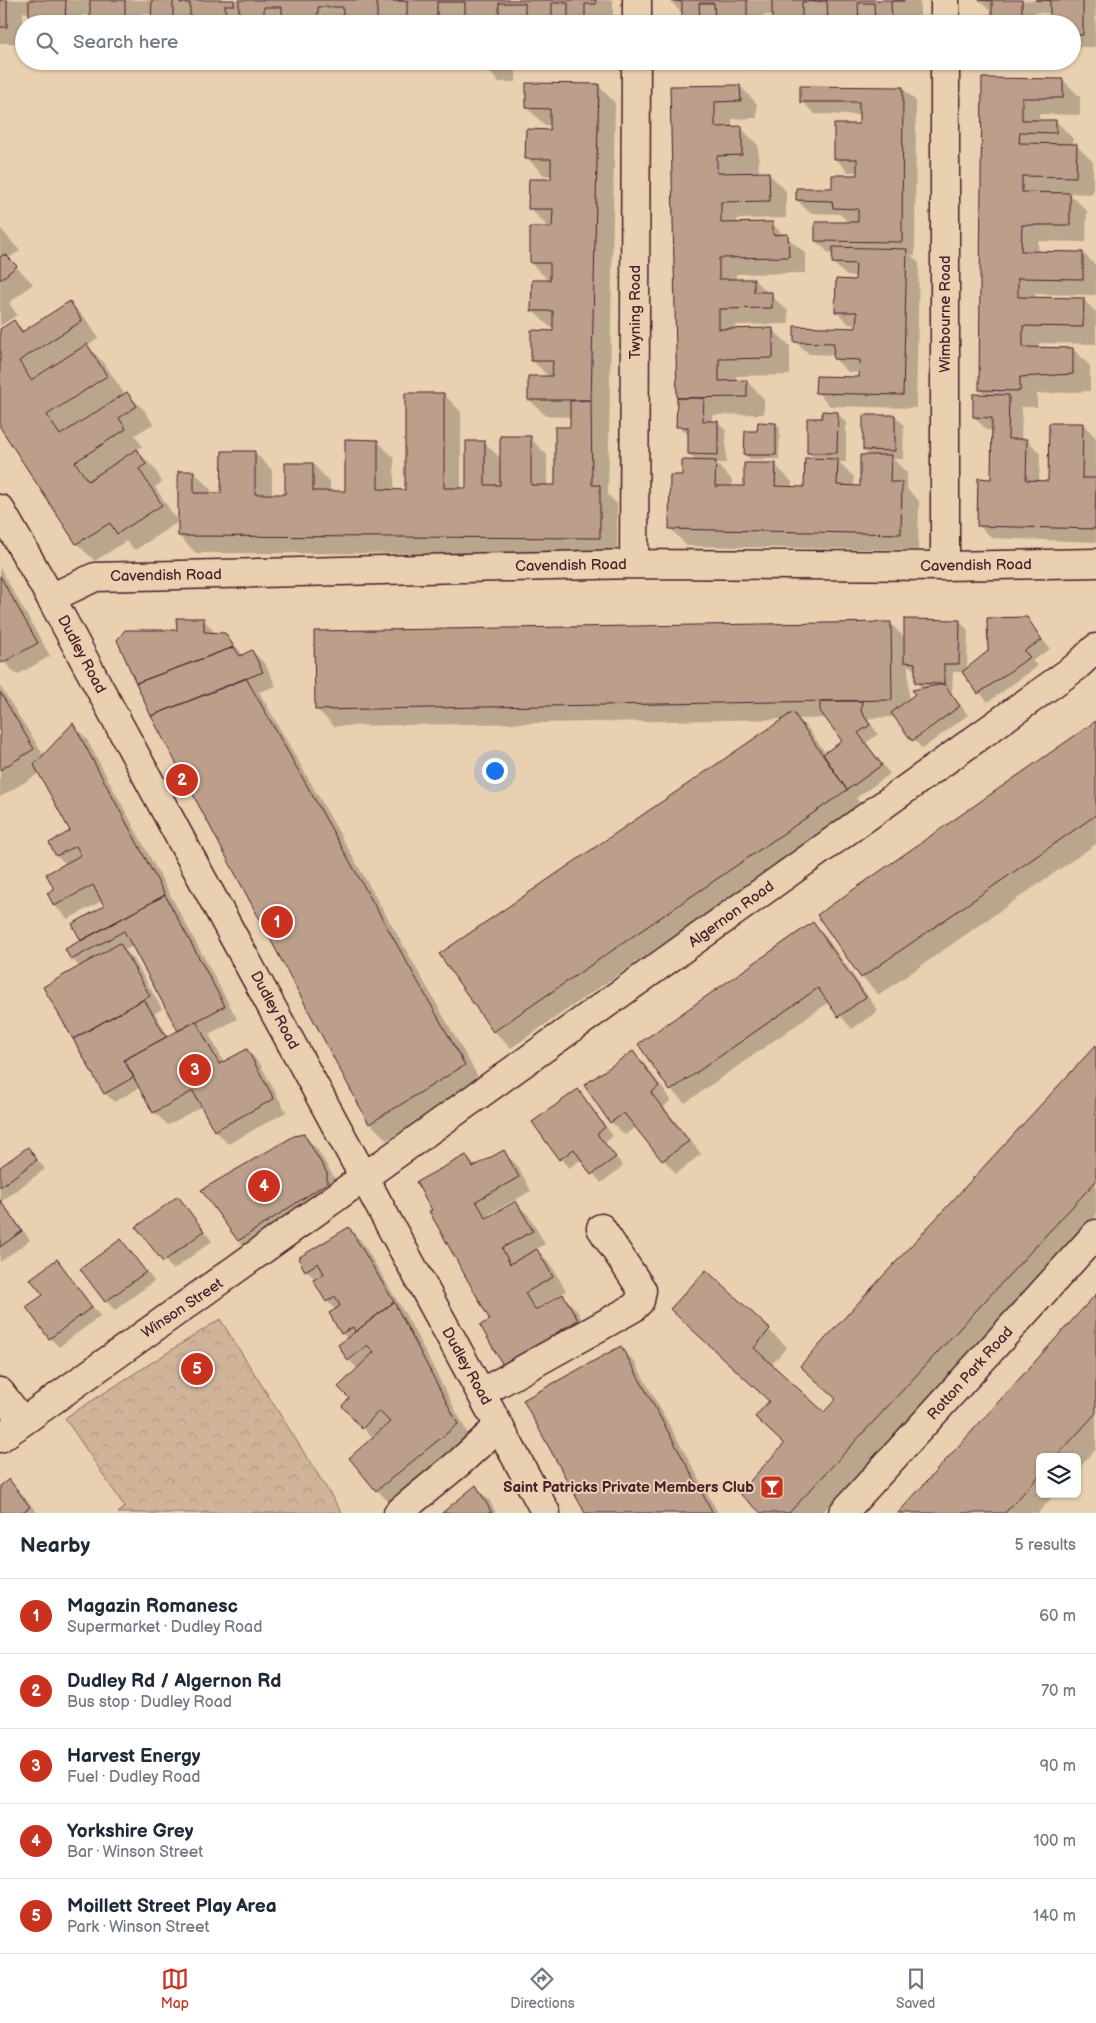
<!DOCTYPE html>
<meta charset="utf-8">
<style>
body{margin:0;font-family:"Balsamiq Sans",sans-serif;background:#f2f2f3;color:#1f2937}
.controls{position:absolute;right:15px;bottom:15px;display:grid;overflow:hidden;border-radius:8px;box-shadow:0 1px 4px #0004}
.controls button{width:45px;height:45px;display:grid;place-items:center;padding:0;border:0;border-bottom:1px solid #e0e1e3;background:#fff;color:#1f2937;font:25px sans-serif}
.you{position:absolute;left:494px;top:770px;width:18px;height:18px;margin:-12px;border:4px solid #fff;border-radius:50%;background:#1a73e8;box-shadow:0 0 0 8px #1a73e833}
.badge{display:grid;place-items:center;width:32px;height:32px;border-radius:50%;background:#c8321e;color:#fff;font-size:16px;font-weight:700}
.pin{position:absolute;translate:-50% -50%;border:2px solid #fff;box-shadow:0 1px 5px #0006}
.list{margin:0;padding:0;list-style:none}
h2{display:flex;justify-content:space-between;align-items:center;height:65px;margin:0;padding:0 20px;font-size:21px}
h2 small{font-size:16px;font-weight:400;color:#747a83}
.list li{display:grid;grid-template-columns:32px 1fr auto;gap:15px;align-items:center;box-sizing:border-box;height:75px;padding:0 20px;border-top:1px solid #e0e1e3}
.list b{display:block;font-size:19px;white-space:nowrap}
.list p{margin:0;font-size:16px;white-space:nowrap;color:#747a83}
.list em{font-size:16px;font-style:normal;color:#747a83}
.icon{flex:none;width:28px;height:28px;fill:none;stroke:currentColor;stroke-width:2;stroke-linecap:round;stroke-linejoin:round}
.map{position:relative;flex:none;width:1096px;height:1513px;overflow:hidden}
.search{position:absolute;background:#fff;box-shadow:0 1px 4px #0004;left:15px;right:15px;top:15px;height:55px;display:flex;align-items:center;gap:12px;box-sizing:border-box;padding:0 18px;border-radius:28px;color:#747a83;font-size:19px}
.sheet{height:440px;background:#fff}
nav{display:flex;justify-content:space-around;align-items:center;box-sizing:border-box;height:70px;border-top:1px solid #e0e1e3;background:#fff;font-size:14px;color:#747a83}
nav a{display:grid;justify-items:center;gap:2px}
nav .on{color:#c8321e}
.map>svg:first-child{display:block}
.park{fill:url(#park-crowns);stroke:#8c6a62}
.shadow{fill:#0003;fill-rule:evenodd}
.building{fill:#bb9f8b;stroke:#4a1f2b}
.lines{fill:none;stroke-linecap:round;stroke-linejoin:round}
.minor-casing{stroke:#4a1f2b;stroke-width:31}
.major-casing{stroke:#4a1f2b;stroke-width:31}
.minor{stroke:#e8d0b0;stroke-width:28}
.major{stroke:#e8d0b0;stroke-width:28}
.labels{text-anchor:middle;stroke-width:4;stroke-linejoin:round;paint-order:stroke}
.street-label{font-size:15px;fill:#4a1f2b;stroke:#e8d0b0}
.poi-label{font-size:15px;font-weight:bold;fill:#4a1f2b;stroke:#e8d0b0;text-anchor:end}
</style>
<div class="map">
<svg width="1096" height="1513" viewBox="0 0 1096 1513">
<defs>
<pattern id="park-crowns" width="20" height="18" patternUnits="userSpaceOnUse" patternTransform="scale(1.25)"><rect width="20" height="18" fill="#cfb49a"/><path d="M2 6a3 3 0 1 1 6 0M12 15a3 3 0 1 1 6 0" fill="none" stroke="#b39a85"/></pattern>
</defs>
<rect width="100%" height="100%" fill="#e8d0b0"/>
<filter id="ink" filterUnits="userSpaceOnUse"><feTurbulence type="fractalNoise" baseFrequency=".02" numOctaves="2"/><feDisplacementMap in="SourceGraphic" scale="10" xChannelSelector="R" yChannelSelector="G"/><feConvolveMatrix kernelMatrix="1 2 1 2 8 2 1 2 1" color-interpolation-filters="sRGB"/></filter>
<g filter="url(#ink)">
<path class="park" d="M220,1319L342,1513H118L125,1507L65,1418Z"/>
<path class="shadow" d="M0,0H613V21H601L602,24H526V20H516V24H466V19H454V24H408V18H393V24H240V13H234V24H153V14H141V24H92V15H82V24H30V13L23,12V43H0Z
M670,0H920V18H908V24H829V18H818V24H773V15H763V24H684L683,15Z
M1096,0L1095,47H1072V24L1051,13L1035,12V24H993V14L980,1Z
M423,61H454V64H426Z
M482,61H516V82H499L482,65Z
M543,61H568V62H543Z
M740,61H764V70H749Z
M983,79L1063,80L1080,97V115L1039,114V121H1056L1073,139V145H1076L1093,162V194L1069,193L1087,211L1086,242L1038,241V253H1083L1096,266V295L1035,294V299H1083L1096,312V344L1039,343V348L1073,349L1090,366V391L1037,394V407H1020L1022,409L1021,440H1027L1040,453L1039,482H1049L1083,424L1096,438V542L992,538L978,525L992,480L993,430H987L974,417L986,396L980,390Z
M598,85L615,103L608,495L617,504V554L196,553L179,536L194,472L211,490V495H223L254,452L272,470V495H286L313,464L330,482V492H346L377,441L394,458V491H406L444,394L461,412V490H468L485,443L501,459L530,438L547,455V487H556L572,428V417L546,416L529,399L550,378L532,360L554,332V327H550L532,310L549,281L531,263L558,226H547L530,208L552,180L553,176L544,175L527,158L551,131V125H545L527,108Z
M740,86L757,104V118L732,119V128H741L758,145L759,174H769L786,191V218L737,219V224H772L805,253V273L736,274V280H754L788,311L789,324L735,325V330L772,329L790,346V375L736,376V382H747L764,399V414L712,415V422H718L726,431V463H716L732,480V487L745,488L775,465L792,482V488L805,489L815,460L808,452L823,420L837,413L846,422V462H839L854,477V487H861L870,456L864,450L895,416L904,425L903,459H893L907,473V489L919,501L918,550L687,546L670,528L683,477L697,462L689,454V435L678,426L672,87Z
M902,88L916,101L915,255H911L919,263L916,408L830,406L817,392L860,378V373L848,372L835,359V355L809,354L795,341L857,329V325L849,324L836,311L857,281V276H847L833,263L834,254H830L816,241L849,223L840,214L810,213L797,200L833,189L859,176V172H848L835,158L860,126V115L815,114L801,101Z
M0,228L20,251L8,258L33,284L9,303L17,315L0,326Z
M70,303L87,320L98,338L87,346L104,363L125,395L127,393L144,410L153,424L135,435L142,446L136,450L154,468L162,482L155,487L178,522L135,550L126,541L95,561L77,544L0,424V329L14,321L25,332Z
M776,424L780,428L779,459H750L746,455L759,433Z
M0,568L50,656L17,675L0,658Z
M1026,618L1050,649L1032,661L1038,666L988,702L963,672H953L952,694L968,715L922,749L896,717L869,718V721L878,734L866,743L890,774L856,798L863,807L511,1048L494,1031L785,719L334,726L317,709L890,623L905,638L959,621L968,630L967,669ZM908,665L916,671V682L922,689L909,701ZM827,718L844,741L826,754L810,731L799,719Z
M203,619L216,634H225L244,656L252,651L265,664L276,686L259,692L481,1082L387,1140L370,1123L178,632Z
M0,686L44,756L73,725L86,738L237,1019L209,1034L224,1063L247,1050L260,1064L286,1112L228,1144L215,1130L202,1106L168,1125L154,1112L141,1087L114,1102L105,1093L45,987L80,967L72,959L106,906L102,901L68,919L55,906L48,893L56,889L66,864L57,856L50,843L71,832L40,773L0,797ZM134,946L180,1031L169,1038L155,1013L162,1009L133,958L125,950Z
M1096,723V844L879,995L862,977Z
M813,923L826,937L878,1011L852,1029L829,1002L685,1103L671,1090Z
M1096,1046V1216L822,1513H761L785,1445L770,1402L706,1272L787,1347L771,1365L824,1414L837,1400Z
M633,1053L646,1066L671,1100L664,1107L701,1154L676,1174L636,1127L625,1135L611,1122L586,1085Z
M578,1090L613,1136L605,1143L623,1166L601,1183L582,1159L569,1168L534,1122Z
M304,1135L317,1149L340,1187L252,1254L239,1241L203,1190Z
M28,1148L45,1169L2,1201L30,1240L0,1262V1168Z
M503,1152L517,1165L531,1191L489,1214L490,1218L516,1203L529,1216L545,1244L536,1249L550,1263L566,1291L538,1307L539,1309L563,1296L576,1309L590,1334L565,1359L566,1362L530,1381L524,1376L491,1320L434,1210L466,1156L476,1167Z
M177,1197L212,1241L173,1270L138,1227Z
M349,1228L362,1242L407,1317L470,1438L390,1503L377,1490L373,1438L363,1428L358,1369L349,1360L348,1339L342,1333L336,1310L327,1301L316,1280L306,1270L299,1258Z
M121,1240L154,1281L115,1310L106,1301Z
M57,1261L100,1316L59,1347L50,1338L44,1296Z
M1096,1295V1449L1077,1470V1457H1040V1494H1055L1038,1513H900Z
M620,1348L634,1361L718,1513H586Z
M9,1481L22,1494L37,1513H0V1487Z
M476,1487L489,1500L496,1513H444Z"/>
<path class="building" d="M0,0H7V27H0Z
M29,0H66L65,24H29Z
M90,0H125V24H90Z
M152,0H173V24H151Z
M180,0H234V5H225L226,24H190V3H180Z
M239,0H596V4H585V24H568V3H552V24H525V3H499V24H465V2H437V24H407V1H377V24H343V7H318V24H282V7H264V24H239Z
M668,0H747V24H715L714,3H699L700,24H682V2Z
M772,0H904V1H891L892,24H875L874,3H858L859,24H828L827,1L802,2V24H772Z
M979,0H1022V24H992V1Z
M1035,0H1083V35H1072V24H1050V0Z
M481,61H499V65H481Z
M982,78L1063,79V98H1022V120H1056V133L1020,132L1019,143L1077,144L1076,177L1022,176V192L1070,193V225H1022L1021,251L1083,252V279L1018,278V297L1084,298L1083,327L1023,326V347L1073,348V374L1020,377V391L979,390Z
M526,83L599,84L591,400H528V376H552L553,361H531V330L553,331V311H531L532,280H550V263H530V227H552L553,209H528L529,179H551V159H525L526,129L550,130V109L526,108Z
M740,85L741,101L715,102V127L742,126V155L717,156V173L769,172L770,201L721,202V223L773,222V235L788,234L789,257L719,258V279H754V292H772V308L719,309V329L773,328V358L719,359V381L747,380V397L677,398L670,86Z
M800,86L903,87L902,242L815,241V222H858V209L833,208L832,201L796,200V188H832V175H857V159H834V124H859V102H800Z
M833,247L907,249L903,395L815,393L816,376L859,377L860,360L833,359L834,343L794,342V326L856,328L857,312H835L836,279L855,280L856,264L832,263Z
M5,254L17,266L0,280V257Z
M70,301L82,321L19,361L31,380L87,344L107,376L47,415L60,435L127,392L137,406L119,418L126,429L75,462L88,481L137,449L146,464L139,469L162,505L117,534L110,523L76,544L0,427V329L14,320L22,332Z
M405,393H444V488H466V441H485V485H500V436H531V485H555V427H570V401L591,400L592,485H600V538L178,536V471H194V493H221L222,451H255V494H285V463H313V491H345V439L378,440V489L405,490Z
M973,394L1009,395L1008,439H1027L1026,480L1048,481L1049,423H1083L1082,478H1096L1095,529L977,526L978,478L991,479L992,418L973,417Z
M677,398H704L703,421H718V455L688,454V427H676Z
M822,411L838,412L837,453H807V418H822Z
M863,415H895V451L863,450Z
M758,422L776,423V455H744L745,431H757Z
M860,455H891L890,482H902L901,534L669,529L670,475H682V460L716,461L715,486H744V463H776L775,486L804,487L805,458L838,459L837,485L860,486Z
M0,576L38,643L2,663L0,659Z
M1027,617L1042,640L1024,651L1030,657L978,694L962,672L988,651L987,618Z
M176,618H204V632L225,633L234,647L136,683L117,640L125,630H177Z
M904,619L960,620L959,664H944V684L915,683V663L904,662Z
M891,622L892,700L315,710L314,631Z
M234,647L240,656L252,650L263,672L151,716L136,683Z
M246,678L465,1065L369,1124L151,716Z
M944,684L960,706L912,741L891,713L915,694L912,690Z
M0,692L34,749L0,770Z
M820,701H862L861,711L870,725L858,733L882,765L847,790L823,754L842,741L820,711Z
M793,712L847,790L493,1032L439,954Z
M1096,721V815L861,978L817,915Z
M73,723L165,895L81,941L72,924L104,906L93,885L54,906L47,893L54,889L46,874L81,855L76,846L56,856L49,843L70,831L34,765Z
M165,895L225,1006L178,1031L124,931L71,960L65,949Z
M813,922L866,997L838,1017L818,988L670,1091L638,1044Z
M120,943L150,996L73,1039L43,987Z
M144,999L166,1037L124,1060L134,1077L104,1094L73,1039Z
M196,1021L219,1064L247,1049L274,1099L214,1131L193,1091L153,1113L124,1060Z
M1096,1045V1181L789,1513H761L739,1493L784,1444L755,1417L769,1401L670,1309L706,1270L770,1329L754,1348L824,1412L836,1399L800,1366Z
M633,1051L659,1086L651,1093L689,1141L662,1161L624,1113L610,1123L584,1085Z
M578,1089L605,1127L597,1134L616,1157L591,1175L574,1149L559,1160L532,1122Z
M304,1134L327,1173V1183L238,1241L201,1190L294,1136Z
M28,1147L37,1160L0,1187V1167Z
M504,1150L519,1177L476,1201L486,1218L516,1201L533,1231L502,1248L510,1264L537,1249L553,1277L525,1293L535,1310L563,1294L578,1320L556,1333L561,1341L504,1367L480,1325L490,1320L429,1211L432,1210L416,1182L466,1155L473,1167Z
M178,1196L204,1231L163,1262L136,1227Z
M0,1200L22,1231L0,1247Z
M349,1227L394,1302L355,1332L353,1327L341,1334L329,1313L340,1306L335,1296L326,1302L313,1280L324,1274L318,1263L305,1271L298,1258Z
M121,1239L146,1272L105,1302L80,1269Z
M57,1259L92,1307L49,1339L26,1307L43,1295L30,1279Z
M1096,1294V1413L1056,1457H1040V1475L1005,1513H898Z
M394,1302L458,1424L376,1491L349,1458L390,1422L379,1411L362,1429L342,1406L349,1398L338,1387L374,1352L367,1345L348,1361L338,1345Z
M621,1346L713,1513H585L523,1400Z
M9,1479L30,1507L21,1513H0V1486Z
M476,1485L492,1513H442Z"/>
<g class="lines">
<g class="minor-casing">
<path id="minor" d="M945,0V24
M637,24V0
M945,61V566
M634,564L636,61
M51,598L95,577L634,564L945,566L1096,563
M0,1392L22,1421
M483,1392L633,1308L640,1301L642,1290L601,1228
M0,1438L1076,667L1096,648
M398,1513L460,1462L499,1426"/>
</g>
<g class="major-casing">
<path id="major" d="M0,509L51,598C214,904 382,1207 546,1513
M843,1513L1096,1234"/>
</g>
<use href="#minor" class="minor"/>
<use href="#major" class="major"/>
</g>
</g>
<defs>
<g id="bar-square" transform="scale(1.25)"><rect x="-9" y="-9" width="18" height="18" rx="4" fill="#c8321e" stroke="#e8d0b0"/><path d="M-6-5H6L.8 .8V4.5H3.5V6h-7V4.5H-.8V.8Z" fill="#fff"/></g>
</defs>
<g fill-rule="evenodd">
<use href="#bar-square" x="772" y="1487"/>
</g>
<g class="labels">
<g class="street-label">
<text transform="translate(635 312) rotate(-90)" y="5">Twyning Road</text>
<text transform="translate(945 314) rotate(-90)" y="5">Wimbourne Road</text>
<text transform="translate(571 565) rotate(-1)" y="5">Cavendish Road</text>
<text transform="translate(976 565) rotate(-1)" y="5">Cavendish Road</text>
<text transform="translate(166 575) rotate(-1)" y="5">Cavendish Road</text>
<text transform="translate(82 654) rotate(62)" y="5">Dudley Road</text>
<text transform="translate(731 914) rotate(-36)" y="5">Algernon Road</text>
<text transform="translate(275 1010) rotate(62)" y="5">Dudley Road</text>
<text transform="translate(182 1308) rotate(-34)" y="5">Winson Street</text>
<text transform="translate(467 1366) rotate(61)" y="5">Dudley Road</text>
<text transform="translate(970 1373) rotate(-48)" y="5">Rotton Park Road</text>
</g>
<g class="poi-label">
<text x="754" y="1492">Saint Patricks Private Members Club</text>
</g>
</g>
</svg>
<div class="controls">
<button><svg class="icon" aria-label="layers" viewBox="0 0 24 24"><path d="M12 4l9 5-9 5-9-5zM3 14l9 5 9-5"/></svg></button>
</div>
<div class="you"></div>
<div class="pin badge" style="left:277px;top:922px">1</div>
<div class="pin badge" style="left:182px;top:780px">2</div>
<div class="pin badge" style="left:195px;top:1070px">3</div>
<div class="pin badge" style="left:264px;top:1186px">4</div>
<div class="pin badge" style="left:197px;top:1369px">5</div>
<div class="search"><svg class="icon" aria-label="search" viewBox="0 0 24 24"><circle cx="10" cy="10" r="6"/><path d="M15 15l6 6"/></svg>Search here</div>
</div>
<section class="sheet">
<h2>Nearby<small>5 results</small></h2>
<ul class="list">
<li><span class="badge">1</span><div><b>Magazin Romanesc</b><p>Supermarket · Dudley Road</p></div><em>60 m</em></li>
<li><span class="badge">2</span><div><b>Dudley Rd / Algernon Rd</b><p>Bus stop · Dudley Road</p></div><em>70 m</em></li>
<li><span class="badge">3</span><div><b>Harvest Energy</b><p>Fuel · Dudley Road</p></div><em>90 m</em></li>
<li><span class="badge">4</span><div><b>Yorkshire Grey</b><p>Bar · Winson Street</p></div><em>100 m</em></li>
<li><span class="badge">5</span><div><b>Moillett Street Play Area</b><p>Park · Winson Street</p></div><em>140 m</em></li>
</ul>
</section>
<nav>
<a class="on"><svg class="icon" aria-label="map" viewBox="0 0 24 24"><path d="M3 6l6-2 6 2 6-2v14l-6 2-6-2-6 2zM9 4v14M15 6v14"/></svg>Map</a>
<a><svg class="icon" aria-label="directions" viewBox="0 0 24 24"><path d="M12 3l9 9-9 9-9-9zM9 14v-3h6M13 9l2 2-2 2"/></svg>Directions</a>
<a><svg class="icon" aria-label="saved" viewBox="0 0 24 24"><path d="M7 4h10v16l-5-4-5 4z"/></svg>Saved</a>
</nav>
